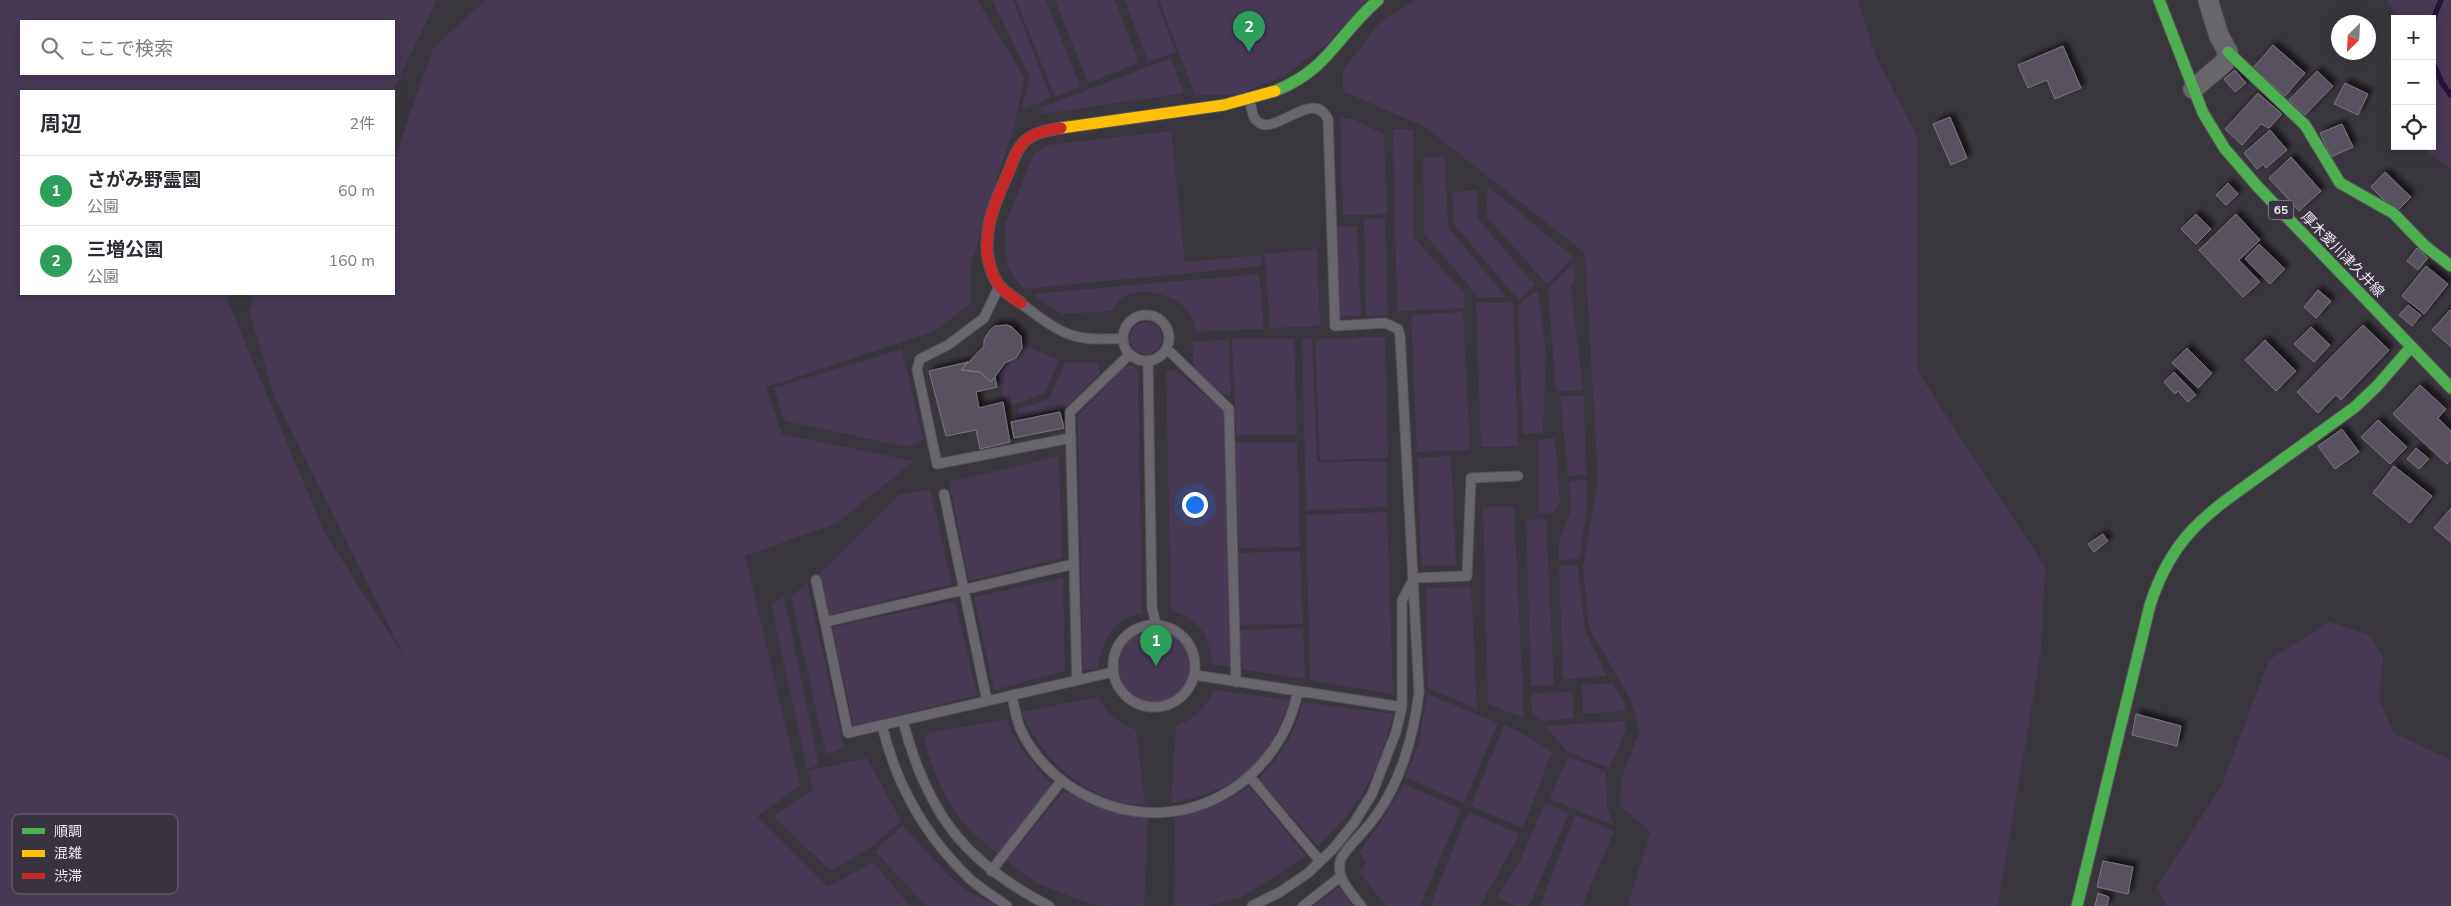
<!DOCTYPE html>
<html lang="ja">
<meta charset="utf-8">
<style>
body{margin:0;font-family:"Nunito Sans","Noto Sans JP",sans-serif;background:#f7f7f7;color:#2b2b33}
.controls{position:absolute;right:15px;top:15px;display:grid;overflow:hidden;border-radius:0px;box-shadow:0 2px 12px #0003}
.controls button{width:45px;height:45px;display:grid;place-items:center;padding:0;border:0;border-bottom:1px solid #e1e1e2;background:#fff;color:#2b2b33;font:25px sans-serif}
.compass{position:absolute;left:2331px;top:15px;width:45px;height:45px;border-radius:50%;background:#fff;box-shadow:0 2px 12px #0003;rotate:204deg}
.you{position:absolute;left:1194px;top:504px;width:18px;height:18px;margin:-12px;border:4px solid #fff;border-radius:50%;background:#1a73e8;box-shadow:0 0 0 8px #1a73e833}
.badge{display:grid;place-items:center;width:32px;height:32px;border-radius:50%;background:#0f766e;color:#fff;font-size:16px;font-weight:700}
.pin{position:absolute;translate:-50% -41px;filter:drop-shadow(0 1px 2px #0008)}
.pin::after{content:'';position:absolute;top:26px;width:18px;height:15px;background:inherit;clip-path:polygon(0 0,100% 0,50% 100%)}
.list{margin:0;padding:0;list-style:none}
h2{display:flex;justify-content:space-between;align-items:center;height:65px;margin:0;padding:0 20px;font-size:21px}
h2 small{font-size:16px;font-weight:400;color:#7c7c81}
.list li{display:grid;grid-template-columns:32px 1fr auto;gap:15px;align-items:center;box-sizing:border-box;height:70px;padding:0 20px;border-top:1px solid #e1e1e2}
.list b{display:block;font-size:19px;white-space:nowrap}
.list p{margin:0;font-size:16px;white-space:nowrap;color:#7c7c81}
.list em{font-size:16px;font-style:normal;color:#7c7c81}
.icon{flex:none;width:28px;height:28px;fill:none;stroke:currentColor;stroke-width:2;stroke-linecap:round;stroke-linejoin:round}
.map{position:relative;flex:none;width:2451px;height:906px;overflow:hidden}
.search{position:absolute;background:#fff;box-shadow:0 2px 12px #0003;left:20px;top:20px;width:375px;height:55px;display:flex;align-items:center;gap:12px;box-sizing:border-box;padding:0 18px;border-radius:0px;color:#7c7c81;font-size:19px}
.panel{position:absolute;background:#fff;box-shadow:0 2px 12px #0003;left:20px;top:90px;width:375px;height:205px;border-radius:0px}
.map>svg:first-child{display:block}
.green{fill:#483955;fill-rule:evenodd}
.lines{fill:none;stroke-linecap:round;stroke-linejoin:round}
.stream{stroke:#29123a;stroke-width:5.5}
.building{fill:#58515e;stroke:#7a777d;filter:url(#shadow)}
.lane-casing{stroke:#575459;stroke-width:11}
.street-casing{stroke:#575459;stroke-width:21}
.fast-casing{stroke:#575459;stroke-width:13}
.slow-casing{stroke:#575459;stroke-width:13}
.jam-casing{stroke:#575459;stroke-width:13}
.lane{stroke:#69656d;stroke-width:9}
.street{stroke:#69656d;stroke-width:19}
.fast{stroke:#4caf50;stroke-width:11}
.slow{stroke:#ffc107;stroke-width:11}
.jam{stroke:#c62828;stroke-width:11}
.labels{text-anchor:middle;stroke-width:5;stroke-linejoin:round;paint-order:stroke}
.shield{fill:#3a3340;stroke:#b9b3bd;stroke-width:1}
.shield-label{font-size:12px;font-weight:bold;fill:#efeaf3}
.street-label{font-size:14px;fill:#efeaf3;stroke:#3a3340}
.key{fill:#3a3340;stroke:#706a76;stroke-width:1}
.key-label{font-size:14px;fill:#efeaf3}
</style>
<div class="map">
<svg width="2451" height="906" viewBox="0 0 2451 906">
<defs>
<filter id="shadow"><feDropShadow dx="4.5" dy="-4.5" stdDeviation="2.5" flood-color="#0009"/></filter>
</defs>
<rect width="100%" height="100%" fill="#3a363d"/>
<path class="green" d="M0,0H437L393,91H21V294H230L227,299L325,534L422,684L403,654L275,398L250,314L253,294H394V160L433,48L486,0H977L1024,77L1015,123L971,263L970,304L935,331L766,387L782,434L914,461L837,523L745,556L800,786L757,816L828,887L873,862L910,906H0ZM21,21H394V74H21Z
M992,0H1013L1051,98L1021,110L1030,77Z
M1016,0H1046L1080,87L1055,97Z
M1055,0H1115L1139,63L1088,83Z
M1125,0H1156L1176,52L1148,62Z
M1159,0H1367L1328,43L1284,76L1237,95H1195Z
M1416,0H1858L1875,55L1918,138V372L2045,567L2041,651L1998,906H1628L1650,832L1620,806L1621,780L1640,731L1630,698L1589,628L1583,567L1598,480L1585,253L1425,127L1343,91V70L1380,22Z
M2386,0H2451V169L2420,146H2432V19H2400Z
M1171,58L1184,93L1043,114L1040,108Z
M1340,118L1353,119L1384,134L1387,214L1343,215Z
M1393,129L1413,130L1414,238L1465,294L1464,308L1397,311Z
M1171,131L1185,262L1261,255L1262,266L1024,289L1014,278L1009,268L1006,255L1005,224L1034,154L1048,145Z
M1423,157H1445L1448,227L1506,297L1479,298L1424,233Z
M1488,186L1573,257L1547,284L1486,216Z
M1477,190L1478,219L1535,285L1519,300L1454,225L1452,192Z
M1385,218L1388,315L1366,316L1364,219Z
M1357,226L1361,316H1340L1335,227Z
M1317,249L1320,326L1270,328L1265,254Z
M1574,262L1576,275L1571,287L1583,390L1556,391L1548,289Z
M1259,274L1264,329L1196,332C1194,324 1192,316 1187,310C1174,294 1139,285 1122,298C1118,301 1115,307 1112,311L1062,314L1032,294Z
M1538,289L1546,353L1543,433L1523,434L1518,305Z
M1513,302L1518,446L1481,447L1476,303Z
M1463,312L1470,450L1417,452L1411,315Z
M1130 338a16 16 0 1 1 32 0a16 16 0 1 1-32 0Z
M1385,337L1388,458L1320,460L1315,339Z
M1232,339H1294L1297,435H1236Z
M1302,339H1312L1317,462L1386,461L1387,507L1306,510Z
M1229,340L1231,396L1224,395L1194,369L1192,341Z
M1024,345L1059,360L1045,393L1013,405L1004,400L998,376L1007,364L1017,359Z
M902,349L923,440L907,447L785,421L774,388Z
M1065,362L1099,363L1100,373L1065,408L1018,418V409L1049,399Z
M1133,365L1138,372L1142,613C1112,618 1103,641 1097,669L1083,670L1078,415L1125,366Z
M1166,371H1176L1225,412L1230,667L1212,664C1210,635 1199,620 1171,610Z
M1560,396H1584L1586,475L1568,476Z
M1555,438L1560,503L1554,513L1538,514V440Z
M1235,442H1297L1300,547L1239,548Z
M1059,456L1062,558L969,581L949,482Z
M1451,456L1456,565L1421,566L1418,458Z
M1586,480L1587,510L1579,559L1559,560V543L1571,509L1569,481Z
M930,489L952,584L829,615L819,574L899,495Z
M1483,507H1514L1524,718L1488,704Z
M1387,512L1393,694L1310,680L1306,515Z
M1546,518L1554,685L1531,686L1526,520Z
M1300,551L1303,624L1240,625L1239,553Z
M1578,565L1585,630L1607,676L1563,679L1559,566Z
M1063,578L1065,671L994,690L974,597Z
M807,583L844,748L826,754L791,597Z
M1471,587L1477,709L1428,688L1426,588Z
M784,597L819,765L807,769L771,605Z
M955,601L977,695L854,727L832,627Z
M2329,622L2370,635L2383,657L2379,699L2394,733L2451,760V906H2166L2157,886L2221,787L2269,660Z
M1303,628L1305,679L1242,669L1239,630Z
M1119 666a36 36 0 1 1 72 0a36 36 0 1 1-72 0Z
M1612,683L1625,702V711L1583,714L1582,685Z
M1214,690L1290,700C1265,767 1241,789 1171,803L1176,725C1196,720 1205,707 1214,690Z
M1572,692L1574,718L1540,721L1532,712L1531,693Z
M1427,694L1498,723L1464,803L1405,777L1418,747Z
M1098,697C1108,716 1117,721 1136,730L1145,805C1137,804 1129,805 1122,803C1114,801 1107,797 1100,794C1062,777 1038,749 1021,712Z
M1303,702L1393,714C1378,773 1362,804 1318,846L1259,779C1283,752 1293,737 1303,702Z
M1006,719C1017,746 1032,764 1052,784L998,854C986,844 973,834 963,822C943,798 933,769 924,740L929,733Z
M1625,721L1626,730L1609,768L1568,752L1544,726Z
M1504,725L1522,733L1552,752L1523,828L1471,806Z
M1568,756L1606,772L1607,806L1613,825L1550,799Z
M867,758L901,821L870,848L831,871L773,816L813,790L808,771Z
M1404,784L1461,809L1420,906H1386L1359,872L1367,863L1359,852L1379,825Z
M1249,786L1306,856L1244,896L1209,906H1174L1175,817C1203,810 1226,804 1249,786Z
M1064,791L1115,813L1148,818L1144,906L1093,905L1036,883L1007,860Z
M1545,803L1569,813L1529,906H1515L1497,898L1519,863Z
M1468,812L1520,834L1480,906H1430Z
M1575,815L1614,831L1582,906H1540Z
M903,825C923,848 942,872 967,891C976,897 989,900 999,906H926L875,851Z
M1339,887L1353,906H1313Z"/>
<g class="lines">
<path class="stream" d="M2432,22L2441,0
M2432,61L2442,83L2451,95"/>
</g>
<path class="building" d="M2273,45L2305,73L2285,96L2253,68Z
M2063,46L2081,88L2055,99L2047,80L2028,88L2018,65Z
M2235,70L2246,83L2235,92L2224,79Z
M2317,71L2333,86L2305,115L2289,100Z
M2345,83L2368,94L2358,115L2334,104Z
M2258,93L2282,114L2269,128L2261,124L2242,145L2225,129Z
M1950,117L1967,158L1951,165L1933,124Z
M2342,124L2353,147L2331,157L2320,133Z
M2270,130L2287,150L2266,168L2263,164L2257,169L2244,153Z
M2291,157L2321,191L2299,211L2269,178Z
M2385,172L2411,197L2396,212L2371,187Z
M2228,183L2238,194L2226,205L2216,195Z
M2196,214L2211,229L2196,244L2181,229Z
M2236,214L2260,240L2239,260L2260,282L2243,297L2199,250Z
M2259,244L2285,269L2270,284L2245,259Z
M2417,248L2428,258L2418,270L2407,261Z
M2426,266L2448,284L2424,314L2402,296Z
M2318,290L2331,301L2316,318L2304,307Z
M2408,305L2421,315L2412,326L2399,315Z
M2450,310L2451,311V347L2432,330Z
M1007,325L1012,327L1021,336L1022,348L1016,358L1005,363L991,382L980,372L961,370L984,346V340L990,330L995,326Z
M2363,325L2389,350L2341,400L2336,395L2318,413L2297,392Z
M2311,327L2330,345L2314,362L2294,344Z
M2265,340L2296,371L2276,391L2245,360Z
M2187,348L2212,373L2198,388L2172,363Z
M968,362L961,370L980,372L991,382L995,377L997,387L976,392L979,408L1003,402L1010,442L980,449L976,430L946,436L929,371Z
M2174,372L2196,395L2188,402L2178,391L2175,394L2164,382Z
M2420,385L2446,409L2438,418L2451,431V459L2447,464L2393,414Z
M1060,412L1064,428L1014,438L1011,422Z
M2378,420L2407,447L2390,464L2361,437Z
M2342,429L2359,452L2335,469L2318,446Z
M2416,448L2429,459L2419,469L2407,459Z
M2394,466L2432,496L2410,523L2373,493Z
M2451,508V542L2434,528Z
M2103,534L2108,541L2094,552L2088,544Z
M2136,714L2181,726L2177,746L2132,735Z
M2103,861L2133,867L2128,894L2097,887Z
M2098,893L2109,897L2107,906H2095Z"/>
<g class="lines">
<g class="lane-casing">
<path id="lane" d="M1250,100C1251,106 1252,115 1255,119C1272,142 1311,86 1328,119L1335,326L1385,323L1398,329L1400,335L1419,692C1414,734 1401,782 1375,817C1367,829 1346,848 1341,859C1334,877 1352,893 1361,906
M998,289L984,318L948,345L920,359L917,369L937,464L1071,438
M1023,305C1041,318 1060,335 1084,338C1097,340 1111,338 1123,339
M1123 338a23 23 0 1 1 46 0a23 23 0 1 1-46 0Z
M1167,349L1229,409L1236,682
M1148,361L1152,608L1156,624
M944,494L987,701
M1074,564L825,622L848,733L1113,672
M1414,578L1467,576L1471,478L1518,476
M816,580L825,622
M1113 666a41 41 0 1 1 82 0a41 41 0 1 1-82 0Z
M1195,675L1402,707
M1077,680L1070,412L1130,354
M1012,695C1014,706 1016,718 1020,728C1033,757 1057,781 1085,795C1176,843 1278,788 1298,691
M903,721C927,813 964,862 1049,906
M882,725C896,785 925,836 970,879C981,889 995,897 1007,906
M1250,777L1320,861
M991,871L1062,780
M1252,906L1280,892L1308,873L1333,849L1354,823L1372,794L1396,732L1402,707V601L1414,578
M1303,906L1340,877"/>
</g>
<g class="street-casing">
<path id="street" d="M2193,89L2225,62L2228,52L2219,36L2208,0"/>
</g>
<g class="fast-casing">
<path id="fast" d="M2159,0L2203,113L2225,149L2258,187L2451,388
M2228,52L2305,125L2340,183L2393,213L2425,246L2451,266
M1275,91C1330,69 1337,35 1378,0
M2077,906L2150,605C2173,534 2208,513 2265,472C2295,450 2325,429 2355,407L2377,386L2411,347"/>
</g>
<g class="slow-casing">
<path id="slow" d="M1061,128L1224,105L1275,91"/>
</g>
<g class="jam-casing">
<path id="jam" d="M1021,303C1011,296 999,289 994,277C977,241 994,204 1009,171C1013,160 1017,148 1025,141C1035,132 1049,130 1061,128"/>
</g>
<use href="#lane" class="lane"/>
<use href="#street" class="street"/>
<use href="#fast" class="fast"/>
<use href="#slow" class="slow"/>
<use href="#jam" class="jam"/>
</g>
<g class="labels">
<rect class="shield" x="2268.5" y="200.5" width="25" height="19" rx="4"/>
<g class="shield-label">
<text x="2281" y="214">65</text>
</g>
<g class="street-label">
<text transform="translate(2343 254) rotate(46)" y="5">厚木愛川津久井線</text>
</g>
</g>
<rect x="12" y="814" width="166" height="80" rx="8" class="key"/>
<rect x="22" y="828" width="23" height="6" fill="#4caf50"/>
<rect x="22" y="850" width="23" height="7" fill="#ffc107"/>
<rect x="22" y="873" width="23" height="6" fill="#c62828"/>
<g class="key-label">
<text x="54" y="836">順調</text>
<text x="54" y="858">混雑</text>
<text x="54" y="881">渋滞</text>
</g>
</svg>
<div class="controls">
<button>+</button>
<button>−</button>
<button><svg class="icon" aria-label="locate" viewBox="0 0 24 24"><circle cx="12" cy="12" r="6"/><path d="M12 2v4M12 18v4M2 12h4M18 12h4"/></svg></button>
</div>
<svg class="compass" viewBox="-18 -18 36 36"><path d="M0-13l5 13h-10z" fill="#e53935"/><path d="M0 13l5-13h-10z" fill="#7c7c81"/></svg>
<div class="you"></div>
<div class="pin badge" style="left:1156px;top:666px;background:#2e9e5b">1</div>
<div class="pin badge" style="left:1249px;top:52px;background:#2e9e5b">2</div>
<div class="search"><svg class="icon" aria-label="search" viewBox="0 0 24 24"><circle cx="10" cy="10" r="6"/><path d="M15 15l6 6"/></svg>ここで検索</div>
<section class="panel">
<h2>周辺<small>2件</small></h2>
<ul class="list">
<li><span class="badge" style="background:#2e9e5b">1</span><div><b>さがみ野霊園</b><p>公園</p></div><em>60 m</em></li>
<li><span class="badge" style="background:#2e9e5b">2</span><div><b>三増公園</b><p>公園</p></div><em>160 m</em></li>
</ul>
</section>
</div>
